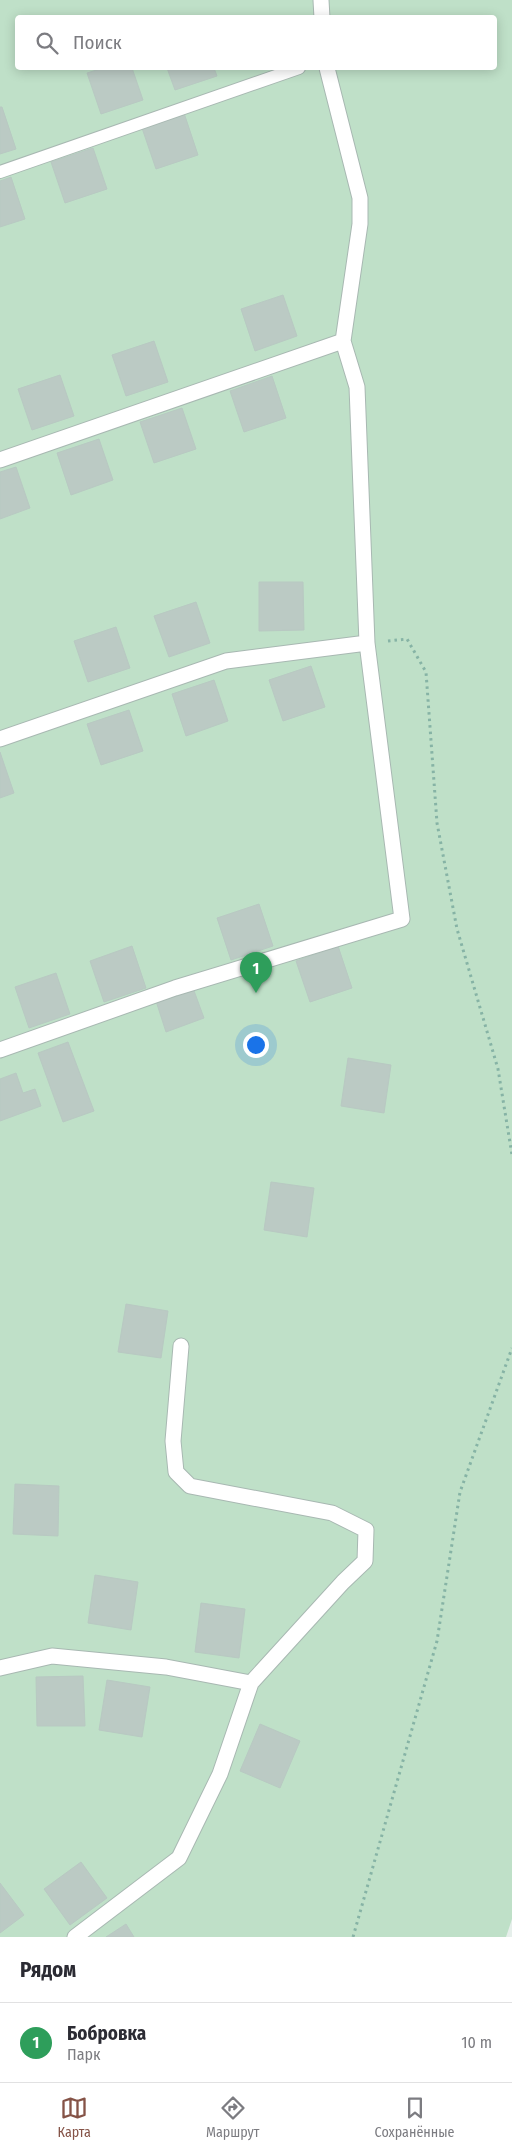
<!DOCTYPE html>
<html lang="ru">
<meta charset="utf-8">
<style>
body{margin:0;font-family:"Fira Sans Condensed",sans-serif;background:#f2f2f3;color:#2b2b33}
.you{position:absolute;left:255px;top:1044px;width:18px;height:18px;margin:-12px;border:4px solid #fff;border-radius:50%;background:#1a73e8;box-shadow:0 0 0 8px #1a73e833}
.badge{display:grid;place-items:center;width:32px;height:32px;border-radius:50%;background:#855347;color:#fff;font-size:16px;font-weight:700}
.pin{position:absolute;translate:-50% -41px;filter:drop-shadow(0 1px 2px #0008)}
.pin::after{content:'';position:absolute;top:26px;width:18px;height:15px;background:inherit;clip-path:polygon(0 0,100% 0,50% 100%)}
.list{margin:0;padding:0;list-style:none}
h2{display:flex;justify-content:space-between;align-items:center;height:65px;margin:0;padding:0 20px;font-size:21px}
h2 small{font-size:16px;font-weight:400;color:#7c7c81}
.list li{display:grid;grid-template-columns:32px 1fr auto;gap:15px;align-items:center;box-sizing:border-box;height:80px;padding:0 20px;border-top:1px solid #e1e1e2}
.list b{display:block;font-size:19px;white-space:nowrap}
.list p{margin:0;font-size:16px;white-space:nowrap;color:#7c7c81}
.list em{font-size:16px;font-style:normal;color:#7c7c81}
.icon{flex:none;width:28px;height:28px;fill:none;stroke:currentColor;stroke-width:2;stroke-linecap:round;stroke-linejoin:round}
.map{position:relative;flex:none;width:512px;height:1937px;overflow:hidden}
.search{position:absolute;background:#fff;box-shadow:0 2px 12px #0003;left:15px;right:15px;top:15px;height:55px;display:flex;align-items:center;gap:12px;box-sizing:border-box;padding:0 18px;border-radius:5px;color:#7c7c81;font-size:19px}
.sheet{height:145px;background:#fff}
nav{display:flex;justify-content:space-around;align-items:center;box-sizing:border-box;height:70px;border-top:1px solid #e1e1e2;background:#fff;font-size:14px;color:#7c7c81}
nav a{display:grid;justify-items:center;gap:2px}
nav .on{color:#855347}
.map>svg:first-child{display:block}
.green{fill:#bfe0c8;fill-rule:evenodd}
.building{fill:#bbcac4;stroke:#b8c9c2}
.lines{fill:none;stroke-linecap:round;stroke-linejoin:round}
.service-casing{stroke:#a8b8b2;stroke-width:14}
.minor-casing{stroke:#a8b8b2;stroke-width:17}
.path{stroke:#86b3a5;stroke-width:3;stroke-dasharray:2.5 4;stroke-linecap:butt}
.service{stroke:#fff;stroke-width:12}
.minor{stroke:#fff;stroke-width:15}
</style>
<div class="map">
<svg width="512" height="1937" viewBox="0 0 512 1937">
<rect width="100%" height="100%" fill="#e6efeb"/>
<path class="green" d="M0,0H512V1919L506,1937H0ZM18,18H494V68H18Z"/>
<path class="building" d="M103,68H132L143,100L101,114L87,73Z
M167,68H214L217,76L175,90Z
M0,107H2L16,149L0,154Z
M184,113L198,155L156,169L142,128Z
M93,148L107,189L65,203L51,162Z
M11,177L25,219L0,227V181Z
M283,295L297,336L255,351L241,309Z
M154,341L168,382L126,396L112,355Z
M60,375L74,416L32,430L18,389Z
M272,376L286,418L244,432L230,391Z
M182,408L196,449L154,463L140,422Z
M99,439L113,480L71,495L57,453Z
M16,467L30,508L0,519V472Z
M259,582H303L304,630L259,631Z
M196,602L210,643L169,657L154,616Z
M116,627L130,668L88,682L74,641Z
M311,666L325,707L283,721L269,680Z
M214,680L228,721L186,736L172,694Z
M129,710L143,751L101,765L87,724Z
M0,752L14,793L0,798Z
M259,904L273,946L231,960L217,918Z
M132,946L146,988L104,1002L90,961Z
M338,946L352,988L310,1002L296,961Z
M56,973L70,1014L29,1028L15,987Z
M193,988L204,1018L166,1032L156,1001Z
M68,1042L94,1111L63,1122L38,1053Z
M348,1058L391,1065L384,1113L341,1106Z
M16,1073L23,1093L35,1089L41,1106L0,1121V1079Z
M271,1182L314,1188L307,1237L264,1230Z
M126,1304L168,1311L161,1358L118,1352Z
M15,1484L59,1486L58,1536L13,1534Z
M95,1575L138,1582L131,1630L88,1623Z
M201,1603L245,1609L239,1658L195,1652Z
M83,1676L85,1726H37L36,1677Z
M107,1680L150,1687L142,1737L99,1730Z
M260,1724L300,1741L280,1788L240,1771Z
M81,1862L107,1898L70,1925L44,1889Z
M0,1883L24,1915L0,1933Z
M126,1924L134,1937H106Z"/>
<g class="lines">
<g class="service-casing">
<path id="service" d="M0,172L299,68"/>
</g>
<g class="minor-casing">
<path id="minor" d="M321,0L322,18
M0,460L343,341
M0,739L226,661L367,643
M0,1050L175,988L402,919L367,643L357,387L343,341L360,224V198L327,68
M0,1668L52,1656L166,1667L251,1683
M75,1937L179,1858L220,1774L251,1683L343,1582L365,1561L366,1530L332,1513L190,1486L176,1472L173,1441L181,1346"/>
</g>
<path class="path" d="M388,641L407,639L426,672L437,823L457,929L498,1069L512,1155
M353,1937L437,1641L460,1492L512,1348"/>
<use href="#service" class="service"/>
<use href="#minor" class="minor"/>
</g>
</svg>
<div class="you"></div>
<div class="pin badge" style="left:256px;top:993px;background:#2e9e5b">1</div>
<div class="search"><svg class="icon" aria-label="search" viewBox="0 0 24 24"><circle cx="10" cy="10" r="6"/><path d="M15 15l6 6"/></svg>Поиск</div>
</div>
<section class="sheet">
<h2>Рядом<small></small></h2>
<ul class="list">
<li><span class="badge" style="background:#2e9e5b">1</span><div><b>Бобровка</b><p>Парк</p></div><em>10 m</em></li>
</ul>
</section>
<nav>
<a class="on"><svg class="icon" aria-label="map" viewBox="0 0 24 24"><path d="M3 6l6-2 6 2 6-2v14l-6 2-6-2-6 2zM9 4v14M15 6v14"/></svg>Карта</a>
<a><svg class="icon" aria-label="directions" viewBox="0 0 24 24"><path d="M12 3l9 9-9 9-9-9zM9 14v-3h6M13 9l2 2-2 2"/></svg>Маршрут</a>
<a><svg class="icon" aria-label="saved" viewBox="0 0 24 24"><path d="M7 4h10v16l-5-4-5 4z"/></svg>Сохранённые</a>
</nav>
